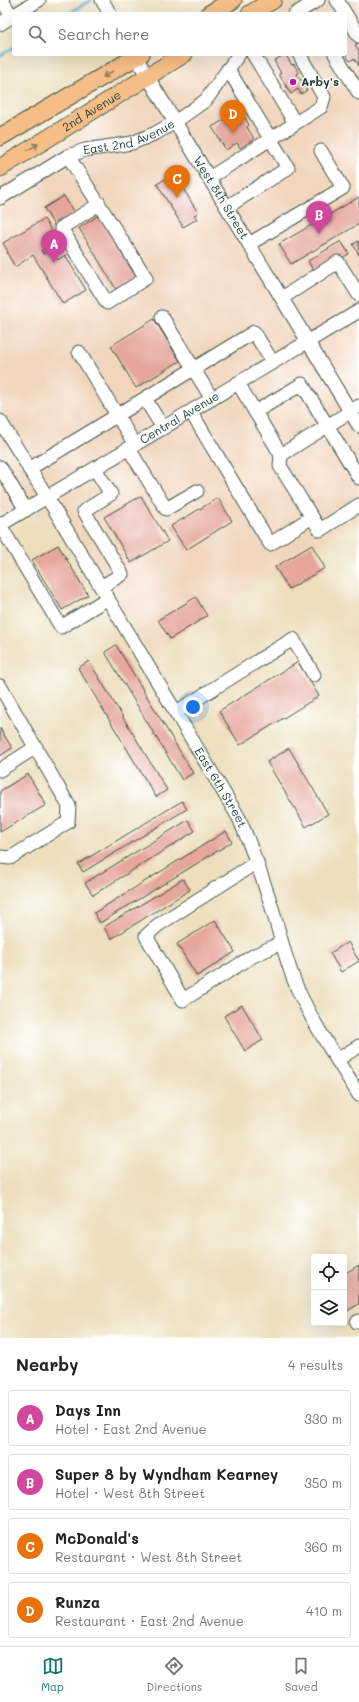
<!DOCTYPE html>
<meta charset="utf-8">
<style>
body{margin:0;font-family:Mali,sans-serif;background:#f6f6f6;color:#222}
.controls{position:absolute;right:12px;bottom:12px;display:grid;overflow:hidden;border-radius:4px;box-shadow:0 4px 16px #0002}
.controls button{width:36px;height:36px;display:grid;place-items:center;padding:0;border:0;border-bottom:1px solid #e0e0e0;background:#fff;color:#222;font:20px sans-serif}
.you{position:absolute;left:193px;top:707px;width:14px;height:14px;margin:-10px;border:3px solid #fff;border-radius:50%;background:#1a73e8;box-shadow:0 0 0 6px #1a73e833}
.badge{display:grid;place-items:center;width:26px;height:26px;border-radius:50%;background:#0f766e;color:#fff;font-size:13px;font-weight:700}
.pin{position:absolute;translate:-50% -33px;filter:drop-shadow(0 1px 2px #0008)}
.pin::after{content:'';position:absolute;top:21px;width:14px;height:12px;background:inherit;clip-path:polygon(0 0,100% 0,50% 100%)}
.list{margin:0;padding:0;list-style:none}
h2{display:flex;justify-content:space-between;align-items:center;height:52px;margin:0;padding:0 16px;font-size:17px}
h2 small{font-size:13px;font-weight:400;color:#767676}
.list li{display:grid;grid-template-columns:26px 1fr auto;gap:12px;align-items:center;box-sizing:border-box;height:56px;margin:0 8px 8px;padding:0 8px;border:1px solid #e0e0e0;border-radius:4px}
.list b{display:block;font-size:15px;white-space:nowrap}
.list p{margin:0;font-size:13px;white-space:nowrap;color:#767676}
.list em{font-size:13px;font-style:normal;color:#767676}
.icon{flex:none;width:22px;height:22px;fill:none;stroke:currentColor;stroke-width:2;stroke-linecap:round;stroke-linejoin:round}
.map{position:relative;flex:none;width:359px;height:1338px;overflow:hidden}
.search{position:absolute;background:#fff;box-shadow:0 4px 16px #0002;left:12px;right:12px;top:12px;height:44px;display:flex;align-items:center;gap:10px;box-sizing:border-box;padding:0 14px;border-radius:4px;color:#767676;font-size:15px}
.sheet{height:308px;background:#fff}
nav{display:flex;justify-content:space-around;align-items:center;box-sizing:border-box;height:56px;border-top:1px solid #e0e0e0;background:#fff;font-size:11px;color:#767676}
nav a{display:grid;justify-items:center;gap:2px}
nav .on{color:#0f766e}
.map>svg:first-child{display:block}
.built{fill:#f1d5bd}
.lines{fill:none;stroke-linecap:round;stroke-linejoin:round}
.stream{stroke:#4faece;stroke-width:3}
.building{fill:#e5a69b}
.minor-casing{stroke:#3e5549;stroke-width:15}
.major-casing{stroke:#3e5549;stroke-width:19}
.minor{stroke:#fff;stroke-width:13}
.major{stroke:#f6be87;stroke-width:17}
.oneway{stroke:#807759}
.poi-dot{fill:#b5179e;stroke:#fff;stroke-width:1.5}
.labels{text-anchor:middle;stroke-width:3;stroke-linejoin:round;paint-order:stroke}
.poi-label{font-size:12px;font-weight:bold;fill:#1f3d34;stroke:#fff;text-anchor:start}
.street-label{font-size:12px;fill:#1f3d34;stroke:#fff}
</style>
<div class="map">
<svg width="359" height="1338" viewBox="0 0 359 1338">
<rect width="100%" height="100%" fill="#fff"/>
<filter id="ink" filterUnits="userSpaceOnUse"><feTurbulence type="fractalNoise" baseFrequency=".025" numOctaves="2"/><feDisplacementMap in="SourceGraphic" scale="8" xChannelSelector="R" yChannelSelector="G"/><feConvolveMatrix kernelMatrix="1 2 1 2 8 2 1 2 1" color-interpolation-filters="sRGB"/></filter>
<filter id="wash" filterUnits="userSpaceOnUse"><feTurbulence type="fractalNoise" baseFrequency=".012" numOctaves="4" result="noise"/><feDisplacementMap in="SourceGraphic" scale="16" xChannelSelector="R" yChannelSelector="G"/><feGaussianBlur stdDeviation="0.9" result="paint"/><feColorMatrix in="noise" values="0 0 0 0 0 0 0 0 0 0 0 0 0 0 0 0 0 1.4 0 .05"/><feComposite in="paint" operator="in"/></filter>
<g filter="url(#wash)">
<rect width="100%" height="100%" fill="#eddfbe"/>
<path class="built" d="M298,0H359V518L150,653L48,485L0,514V181L209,54H345V14H275Z"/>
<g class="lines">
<path class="stream" d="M68,14L91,0
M0,56L14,47"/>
</g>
<g id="blocks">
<path class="building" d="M345,25L357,44L355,45L359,51V66L354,58L350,61L345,53Z
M285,54L292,65L294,64L299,73L297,74L307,90L301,94L298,89L291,94L279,74L281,73L274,61Z
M237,112L241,118L244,116L249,125L247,127L254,139L240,148L237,143L226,150L212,127Z
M173,174L177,181L178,180L198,213L194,215L197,219L183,227L157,184Z
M64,196L75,214L55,227L44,208Z
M359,197V224L291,264L279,244Z
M99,215L136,277L116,289L79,228Z
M44,219L57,240L41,250L43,254L51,249L58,260L65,255L86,290L63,304L33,255L15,267L7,253L8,252L3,243Z
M341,241L349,254L314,272L308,261Z
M359,241V255L353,244Z
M154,319L180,361L136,388L111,346Z
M141,496L168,541L131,563L104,517Z
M218,498L232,521L186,550L171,526Z
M58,545L88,595L62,610L32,560Z
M312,545L325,568L289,589L275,567Z
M196,597L207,616L170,639L158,620Z
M116,645L193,773L182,780L105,652Z
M89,661L167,790L156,797L78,668Z
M298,662L319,696L240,745L219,711Z
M0,728L12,748L0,756Z
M289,748L328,814L306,827L267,762Z
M28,774L46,805L0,832V791Z
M182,801L187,809L83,872L78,864Z
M188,820L195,831L93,895L85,883Z
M226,831L232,842L100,923L94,913Z
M183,879L190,890L111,939L104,927Z
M215,920L235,952L197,976L177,944Z
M348,942L359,961L341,972L330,953Z
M242,1005L263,1040L245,1051L224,1016Z
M359,1265V1304L344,1313V1274Z"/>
</g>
</g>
<g filter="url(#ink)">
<use href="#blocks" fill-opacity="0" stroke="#3e5549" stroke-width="1"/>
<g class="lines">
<g class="minor-casing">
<g id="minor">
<path d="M2,0L12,17"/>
<path d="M102,0L110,14"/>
<path d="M337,0L359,36"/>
<path d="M16,14L39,0"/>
<path d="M295,14L318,0"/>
<path d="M0,24L14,15"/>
<path id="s1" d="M134,54L359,426"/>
<path d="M253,54L295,123"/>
<path d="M335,54L359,93"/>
<path d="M68,156L146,278L107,303L61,228L93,208L99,203"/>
<path d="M209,178L321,107L324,97L299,54"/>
<path id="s2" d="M0,198L68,156L85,150L132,143L156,133L175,122L206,100L239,54"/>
<path d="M227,207L288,168L228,69"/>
<path d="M249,244L343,188L321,151"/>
<path d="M282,298L338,262L359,295"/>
<path d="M162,317L212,399"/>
<path d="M79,352L135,445"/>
<path d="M238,383L281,455L280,466L320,530L359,505"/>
<path d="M145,399L163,428"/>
<path d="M191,412L270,544L312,517"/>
<path d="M255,412L302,384L359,478"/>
<path id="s3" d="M0,421L47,497L239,818C250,844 260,871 269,898C279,929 285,961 298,990C315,1027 338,1061 359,1095"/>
<path d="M129,449L166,509L197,491"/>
<path d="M281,455L359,406"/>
<path d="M0,467L26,510"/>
<path d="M29,469L254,332L273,363"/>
<path d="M95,469L111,494L84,511L122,574L101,587"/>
<path id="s4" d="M0,525L359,311"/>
<path d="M0,525L61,627L108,598"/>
<path d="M0,686L69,806L68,822L10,858L0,857"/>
<path d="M176,712L293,639L314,675"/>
<path d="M0,770L36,747"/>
<path d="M257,862L158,925L146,936L183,1000L253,956L281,943"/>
<path d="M337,1060L359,1046"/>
<path d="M357,1322L359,1321"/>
</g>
</g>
<g class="major-casing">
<g id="major">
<path d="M209,14L233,0"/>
<path d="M250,14L273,0"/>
<path d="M0,137L141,54"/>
<path id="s5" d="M0,168L184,54"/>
</g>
</g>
<use href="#minor" class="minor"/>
<use href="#major" class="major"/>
</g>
<defs><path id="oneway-shaft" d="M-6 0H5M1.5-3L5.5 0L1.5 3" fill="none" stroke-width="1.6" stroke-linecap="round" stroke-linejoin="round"/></defs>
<g class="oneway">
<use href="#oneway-shaft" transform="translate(108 74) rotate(149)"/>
<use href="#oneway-shaft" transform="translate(33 147) rotate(-32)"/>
</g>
</g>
<circle class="poi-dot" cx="293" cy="82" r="4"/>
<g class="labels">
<g class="poi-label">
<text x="301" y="86">Arby's</text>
</g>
<g class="street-label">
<text dy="4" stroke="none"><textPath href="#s5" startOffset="108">2nd Avenue</textPath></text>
<text dy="4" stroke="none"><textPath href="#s2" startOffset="144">East 2nd Avenue</textPath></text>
<text dy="4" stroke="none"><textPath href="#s1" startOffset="168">West 8th Street</textPath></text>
<text dy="4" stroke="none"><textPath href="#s4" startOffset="209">Central Avenue</textPath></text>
<text dy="4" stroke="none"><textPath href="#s3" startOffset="428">East 6th Street</textPath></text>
</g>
</g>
</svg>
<div class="controls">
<button><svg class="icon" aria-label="locate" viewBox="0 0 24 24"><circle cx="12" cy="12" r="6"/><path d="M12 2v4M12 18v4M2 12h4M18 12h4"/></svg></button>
<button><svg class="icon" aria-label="layers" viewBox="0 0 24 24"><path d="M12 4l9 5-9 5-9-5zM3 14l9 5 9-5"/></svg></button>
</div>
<div class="you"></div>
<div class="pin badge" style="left:54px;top:263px;background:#d1479c">A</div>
<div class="pin badge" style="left:319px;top:234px;background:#d1479c">B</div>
<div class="pin badge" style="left:177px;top:198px;background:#e8710a">C</div>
<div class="pin badge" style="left:233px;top:133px;background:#e8710a">D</div>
<div class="search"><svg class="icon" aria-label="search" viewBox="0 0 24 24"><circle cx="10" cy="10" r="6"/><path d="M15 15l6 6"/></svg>Search here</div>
</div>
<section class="sheet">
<h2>Nearby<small>4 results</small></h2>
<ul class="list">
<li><span class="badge" style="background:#d1479c">A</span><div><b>Days Inn</b><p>Hotel · East 2nd Avenue</p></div><em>330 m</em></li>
<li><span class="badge" style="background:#d1479c">B</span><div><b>Super 8 by Wyndham Kearney</b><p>Hotel · West 8th Street</p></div><em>350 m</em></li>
<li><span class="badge" style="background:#e8710a">C</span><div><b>McDonald's</b><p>Restaurant · West 8th Street</p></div><em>360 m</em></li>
<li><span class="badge" style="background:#e8710a">D</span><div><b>Runza</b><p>Restaurant · East 2nd Avenue</p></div><em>410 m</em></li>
</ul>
</section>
<nav>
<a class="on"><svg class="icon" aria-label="map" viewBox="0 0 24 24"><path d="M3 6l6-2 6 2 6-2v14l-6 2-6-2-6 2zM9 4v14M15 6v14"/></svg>Map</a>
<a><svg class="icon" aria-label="directions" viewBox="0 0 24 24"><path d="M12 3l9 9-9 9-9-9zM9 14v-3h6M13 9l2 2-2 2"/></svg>Directions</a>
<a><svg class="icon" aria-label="saved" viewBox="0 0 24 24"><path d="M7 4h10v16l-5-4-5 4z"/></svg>Saved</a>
</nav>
